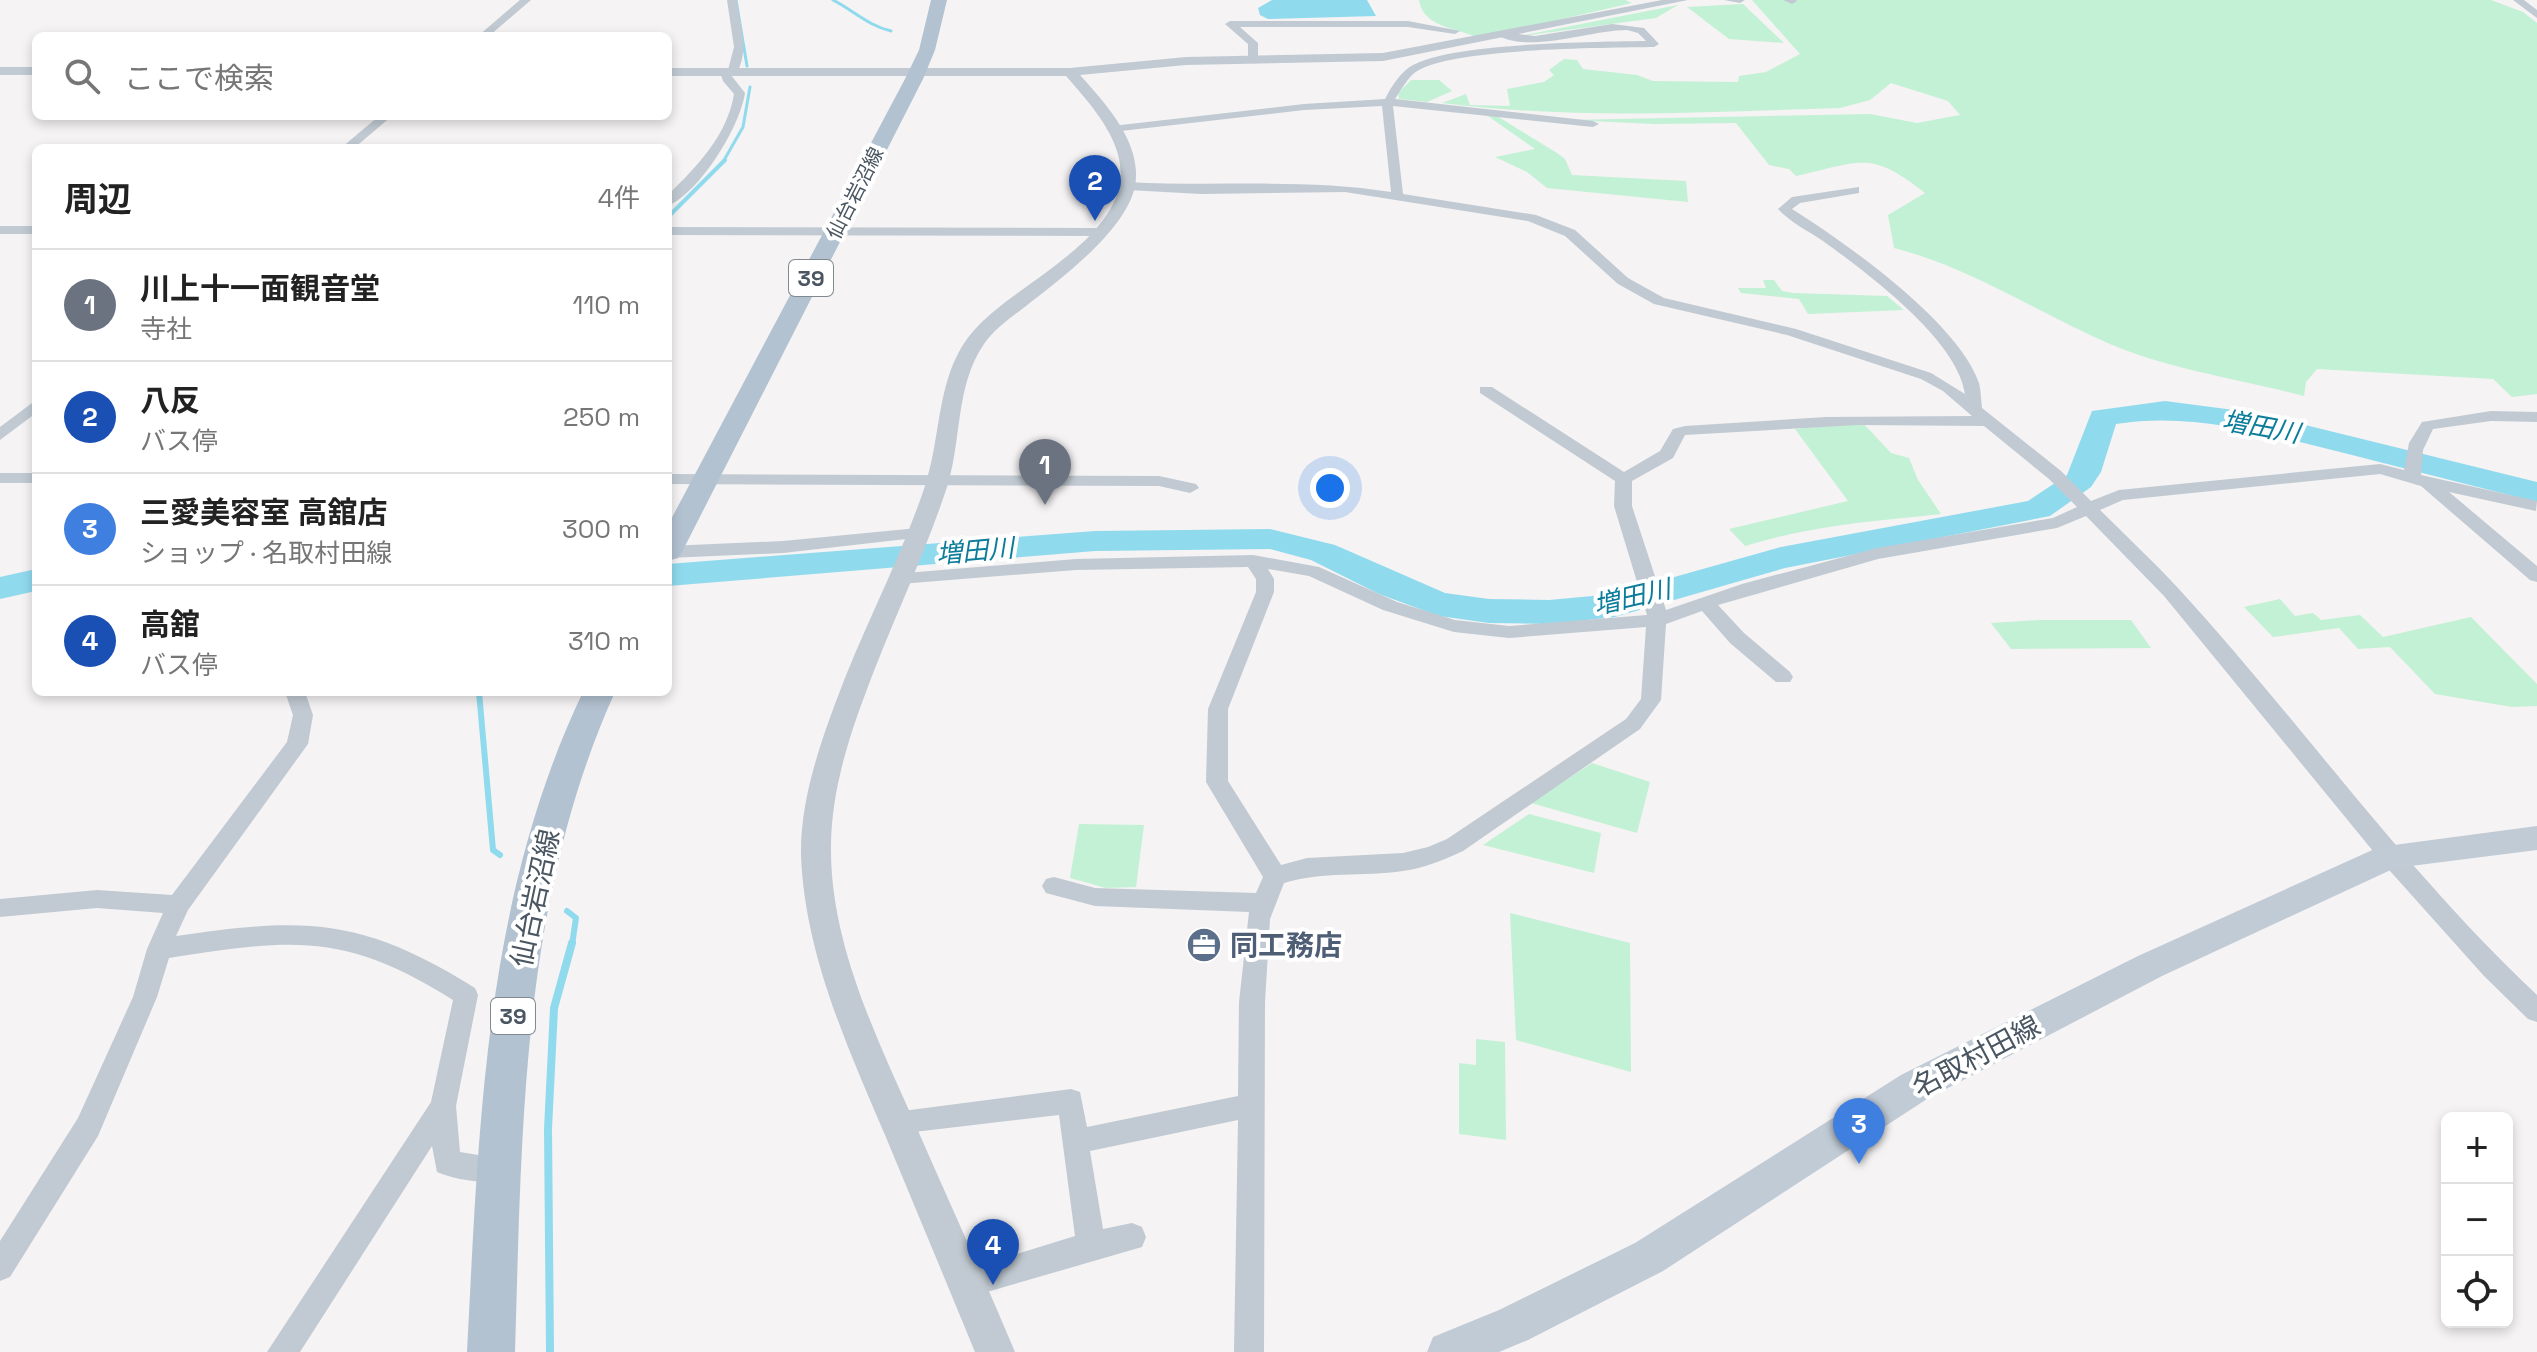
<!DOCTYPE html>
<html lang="ja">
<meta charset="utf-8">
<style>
body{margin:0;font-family:"Space Grotesk","Noto Sans JP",sans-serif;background:#f6f6f6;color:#222}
.controls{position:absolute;right:24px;bottom:24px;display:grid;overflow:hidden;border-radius:12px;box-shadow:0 4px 12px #0003}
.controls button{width:72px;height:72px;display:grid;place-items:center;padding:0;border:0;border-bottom:2px solid #e0e0e0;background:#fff;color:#222;font:40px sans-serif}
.you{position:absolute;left:1330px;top:488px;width:28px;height:28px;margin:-20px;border:6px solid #fff;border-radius:50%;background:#1a73e8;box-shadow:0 0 0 12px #1a73e833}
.badge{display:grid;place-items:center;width:52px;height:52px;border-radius:50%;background:#db2777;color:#fff;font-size:26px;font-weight:700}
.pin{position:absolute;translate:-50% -66px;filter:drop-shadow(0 2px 4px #0008)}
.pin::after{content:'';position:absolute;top:42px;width:28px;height:24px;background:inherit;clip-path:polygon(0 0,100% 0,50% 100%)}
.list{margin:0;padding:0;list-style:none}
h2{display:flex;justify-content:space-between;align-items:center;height:104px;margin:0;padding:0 32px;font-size:34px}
h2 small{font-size:26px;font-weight:400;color:#767676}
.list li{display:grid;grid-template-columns:52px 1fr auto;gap:24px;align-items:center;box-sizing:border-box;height:112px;padding:0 32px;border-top:2px solid #e0e0e0}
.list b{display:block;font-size:30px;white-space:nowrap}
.list p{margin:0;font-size:26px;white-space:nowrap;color:#767676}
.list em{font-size:26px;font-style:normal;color:#767676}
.icon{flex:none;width:44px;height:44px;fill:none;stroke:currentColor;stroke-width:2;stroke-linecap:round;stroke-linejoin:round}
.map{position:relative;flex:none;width:2537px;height:1352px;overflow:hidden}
.search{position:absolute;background:#fff;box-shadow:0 4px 12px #0003;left:32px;top:32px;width:640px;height:88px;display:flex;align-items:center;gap:20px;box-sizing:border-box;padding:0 28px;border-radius:12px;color:#767676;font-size:30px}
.panel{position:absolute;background:#fff;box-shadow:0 4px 12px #0003;left:32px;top:144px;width:640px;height:552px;border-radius:12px}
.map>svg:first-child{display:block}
.green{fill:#c3f1d5}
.water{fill:#90daee}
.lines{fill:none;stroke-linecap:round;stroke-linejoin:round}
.stream-far3{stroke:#90daee;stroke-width:3}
.stream-far2{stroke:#90daee;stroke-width:4}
.stream-far1{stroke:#90daee;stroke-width:6}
.stream{stroke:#90daee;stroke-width:8}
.river{fill:#90daee;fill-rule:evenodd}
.minor{fill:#c1cad2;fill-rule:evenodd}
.tertiary{fill:#c1cad2;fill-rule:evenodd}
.secondary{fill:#c1cbd6;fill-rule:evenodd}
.primary{fill:#b3c2d1;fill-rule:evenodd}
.labels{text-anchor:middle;stroke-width:8;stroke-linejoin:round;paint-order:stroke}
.far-street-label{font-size:20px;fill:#4a5661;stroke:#fff}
.shield{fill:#fff;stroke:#808990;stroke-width:2}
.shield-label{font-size:22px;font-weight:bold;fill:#4a5661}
.water-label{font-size:26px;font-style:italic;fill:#0c7c9b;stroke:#fff}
.near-street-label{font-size:28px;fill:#4a5661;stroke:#fff}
.near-service-label{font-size:28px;font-weight:bold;fill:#4e5e75;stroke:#fff;text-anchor:start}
</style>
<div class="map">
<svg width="2537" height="1352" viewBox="0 0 2537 1352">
<rect width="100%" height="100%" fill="#f5f3f3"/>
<path class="green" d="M1419,0H1625L1632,3L1479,38C1458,28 1423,28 1419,0Z
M1752,0H2491L2523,12L2537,23V394L2512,397L2493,379L2317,369L2306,382L2304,396C2240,379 2171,370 2110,344C2036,312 1972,268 1894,248L1888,215L1925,193C1870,149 1860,162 1796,176L1789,169L1769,165L1736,123L1655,124L1568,120L1870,114L1917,123L1960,115L1948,101L1891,83L1870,100L1840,108C1707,112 1575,120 1442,103L1466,94L1470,105L1510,106L1507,89L1544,82L1554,75L1549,70L1564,59L1577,60L1583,69L1637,75L1653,81L1738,82L1739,76L1766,72L1800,54Z
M1743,4L1784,43L1729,39L1687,7Z
M1678,5L1656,18L1515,37Z
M1411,80H1439L1452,91L1427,102L1399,99L1398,93Z
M1488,116H1497L1557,153L1565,159L1572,175L1686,181L1688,202L1547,188L1527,172L1495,157L1535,149Z
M1763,280H1774L1782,291L1793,293L1887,296L1904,310L1808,314L1799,299L1741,293L1738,288H1766Z
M1862,422L1891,453L1909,458L1918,480L1941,514C1875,521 1808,526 1745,546L1729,529L1848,501L1795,429Z
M2280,599L2295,616L2313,613L2321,620L2360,615L2383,637L2471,617L2537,684V706L2512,707L2435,694L2390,647L2358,649L2339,628L2273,637L2244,607Z
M2040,620H2131L2151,648L2011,649L1991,623Z
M1592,763L1650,782L1637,833L1531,803Z
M1529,814L1601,833L1594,873L1483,845Z
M1079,824L1144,825L1136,887L1106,888L1070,878Z
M1510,913L1630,943L1631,1072L1516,1040Z
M1476,1039L1505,1042L1506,1140L1459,1134V1063L1476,1065Z"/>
<path class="water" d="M1272,0H1367L1376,16L1268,19L1260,15L1258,8Z"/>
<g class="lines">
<path class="stream-far3" d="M736,0L747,66
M833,0C854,11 869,26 891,31
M723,162L743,127L750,87"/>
<path class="stream-far2" d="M668,217L725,160"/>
<path class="stream-far1" d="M479,692L493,850L500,855
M567,911L576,918L572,945"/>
<path class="stream" d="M550,1352L548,1129L554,1008L572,943"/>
<path class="river" d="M2165,401L2257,413L2537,482V502C2475,486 2413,471 2352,455C2274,436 2196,411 2116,424L2101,472L2091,487L2050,516L1785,568L1615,617L1549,624L1489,623L1439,616L1379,594L1311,560L1270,549L1095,551L668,586V564L1095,531L1270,529L1335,545L1445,593L1489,599L1549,600L1614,594L1781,547L2028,501L2067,475L2092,411Z
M36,569V591L0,599V577Z"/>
<path class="minor" d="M520,0H531L489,36H478Z
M727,0H737C740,25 750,51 736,74L731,75L745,93C740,127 700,192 668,206V195C698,165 727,136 734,94L723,81L720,72L728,70L734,47Z
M1724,0H1745L1740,3Z
M1783,0H1796L1797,1L1792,4Z
M2513,0H2524L2537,10V18Z
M1408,21L1460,31L1455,34L1408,27H1240L1258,43V60L1253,63L1248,60V44L1225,24L1230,21Z
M1612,24L1644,28L1659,44L1654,47C1610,48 1443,47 1413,74C1406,81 1400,91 1395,99L1593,121L1599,124L1593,127L1393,106L1403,194L1536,215L1575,230L1628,278L1664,298L1796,329L1931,373L1965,394C1958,340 1866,272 1823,241C1808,231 1790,222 1778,209L1792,197L1859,187V193L1800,203L1792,209C1846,243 1958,322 1979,383C1981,391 1981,400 1982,408L2061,471L2091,501L2119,490L2380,464L2404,470L2409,443L2422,422L2491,411L2537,412V422L2491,421L2433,429L2423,450L2421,475L2537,501L2536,511L2449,492L2537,566V582L2530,580L2421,486L2380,474L2123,500L2100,510C2126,536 2153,561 2178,588C2300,721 2404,870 2537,995V1022L2528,1019L2484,976L2382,862L2164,596L2086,516L2057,528L1878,559L1718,605L1744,633L1790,672L1793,677L1790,682H1776L1730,643L1702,611L1666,624L1661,700L1640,729L1463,851C1444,860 1424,868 1403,871C1363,877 1323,871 1284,883L1270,919L1265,1002L1264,1352H1234L1238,1120L1090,1151L1103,1229L1132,1223L1142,1227L1146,1237L1142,1247L966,1298L956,1293L951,1283L956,1273L1075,1236L1059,1115L897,1134L887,1131L884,1122L887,1113L1071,1089L1080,1092L1087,1127L1238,1096L1239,1002L1249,912L1095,906L1046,893L1042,886L1046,879L1054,877L1095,888L1256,893L1263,877L1206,782L1208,709L1256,592V579L1248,567L1076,570L900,584L893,582L891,578L893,574L1076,559L1253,555L1319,567L1397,602L1455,620L1509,626L1647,615L1614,506L1615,481L1480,393V387H1492L1624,472L1660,451L1673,429L1685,426L1826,417L1972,416L1943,391L1921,379L1787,335L1654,304L1618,284L1565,236L1528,221L1345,192L1201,194L1128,190L1122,186L1128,182C1215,187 1305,178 1391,192L1382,106L1304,110L1112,132L1106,129L1112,126L1304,104L1385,99C1390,89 1398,76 1407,69C1439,42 1599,42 1646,41L1638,33L1627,30C1590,30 1529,54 1497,35L1502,32L1535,36ZM1858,425L1984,426L2049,479L2077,507L2053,518L1877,548L1742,584L1666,610L1632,506V481L1673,458L1685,435ZM1268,569L1309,576L1383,610L1454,632L1509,638L1646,627L1641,699L1626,719L1447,839L1428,847L1403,853L1307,858L1281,865L1228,781V709L1274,592V579Z
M379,116H392L354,148H341Z
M0,226H36V234H0Z
M668,227L1098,228L1105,232L1098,236L668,235Z
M36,400V413L0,440V427Z
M0,473H36V483H0Z
M668,474L1159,476L1196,484L1199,488L1190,493L1159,486L668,484Z
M918,528L924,529L927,533L924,537L783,553L668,558V546L783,541Z
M285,692H305L313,715L308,744L188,910L176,936C306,917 361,917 475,988L478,995L456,1106L460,1152L509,1160L513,1169L509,1178C490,1186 456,1180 437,1172L432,1146L300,1352H267L431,1102L453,1000C344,931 291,939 169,958L157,997L98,1136L10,1277L0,1281V1241L78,1118L133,997L147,949L163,913L97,908L0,917V899L97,890L172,895L287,742L293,715Z"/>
<path class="tertiary" d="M1662,0H1688L1383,61L1186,65L1080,75C1106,104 1143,144 1135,186C1126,231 1060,279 1026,306C1012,317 995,328 984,344C955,386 962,440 947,487C923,560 889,628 863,700C845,748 830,801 831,853C832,945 875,1034 912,1117C946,1195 982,1273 1015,1352H975C945,1279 915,1207 885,1135C847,1046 805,954 801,856C800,805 817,752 835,704C862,630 900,561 925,486C943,432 935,370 978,326C1017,285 1104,247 1119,188C1129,145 1092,106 1066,76H668V68H1070L1186,57L1383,53Z
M0,67H36V75H0Z"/>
<path class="secondary" d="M2537,826V850L2395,868L2162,976L1927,1099L1663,1271L1528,1340L1499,1352H1427L1433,1337L1499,1310L1635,1243L1901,1075L2138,956L2379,847Z"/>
<path class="primary" d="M931,0H947L935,50L923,79L682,552L678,558L668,561V525L905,79L919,50Z
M583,692H615C521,900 522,1128 515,1352H467C479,1127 484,899 583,692Z"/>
</g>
<defs>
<g id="office-disc" transform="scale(1.8)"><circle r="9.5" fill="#5c6f8a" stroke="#fff"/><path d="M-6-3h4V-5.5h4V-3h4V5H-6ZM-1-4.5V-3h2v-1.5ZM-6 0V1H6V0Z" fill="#fff"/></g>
</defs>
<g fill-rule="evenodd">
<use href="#office-disc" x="1204" y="945"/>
</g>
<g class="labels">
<g class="far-street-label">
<text transform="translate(855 193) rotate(-63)" y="7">仙台岩沼線</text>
</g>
<g class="shield">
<rect x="789" y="260" width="44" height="36" rx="6"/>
<rect x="491" y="998" width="44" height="36" rx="6"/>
</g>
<g class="shield-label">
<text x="811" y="286">39</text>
<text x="513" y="1024">39</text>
</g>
<g class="water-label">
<text transform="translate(2261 427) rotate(10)" y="9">増田川</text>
<text transform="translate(975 551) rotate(-5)" y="9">増田川</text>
<text transform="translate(1632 597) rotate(-13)" y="9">増田川</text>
</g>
<g class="near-street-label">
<text transform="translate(535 898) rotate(-78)" y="10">仙台岩沼線</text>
<text transform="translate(1976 1056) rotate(-28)" y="10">名取村田線</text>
</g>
<g class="near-service-label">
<text x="1230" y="955">同工務店</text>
</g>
</g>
</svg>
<div class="controls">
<button>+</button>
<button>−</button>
<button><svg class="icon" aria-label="locate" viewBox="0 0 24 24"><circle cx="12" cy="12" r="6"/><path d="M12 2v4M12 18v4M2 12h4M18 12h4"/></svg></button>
</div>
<div class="you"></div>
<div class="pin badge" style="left:1045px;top:505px;background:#6b7280">1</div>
<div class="pin badge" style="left:1095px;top:221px;background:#1a4fb4">2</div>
<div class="pin badge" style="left:1859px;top:1164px;background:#3f7fe0">3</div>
<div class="pin badge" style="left:993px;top:1285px;background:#1a4fb4">4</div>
<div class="search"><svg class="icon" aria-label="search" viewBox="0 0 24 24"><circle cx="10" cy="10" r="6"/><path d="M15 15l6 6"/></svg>ここで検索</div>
<section class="panel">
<h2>周辺<small>4件</small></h2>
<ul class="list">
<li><span class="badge" style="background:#6b7280">1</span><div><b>川上十一面観音堂</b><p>寺社</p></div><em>110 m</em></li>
<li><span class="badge" style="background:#1a4fb4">2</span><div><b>八反</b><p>バス停</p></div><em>250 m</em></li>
<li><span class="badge" style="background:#3f7fe0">3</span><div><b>三愛美容室 高舘店</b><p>ショップ · 名取村田線</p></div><em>300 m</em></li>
<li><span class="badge" style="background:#1a4fb4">4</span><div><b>高舘</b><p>バス停</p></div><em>310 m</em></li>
</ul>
</section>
</div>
